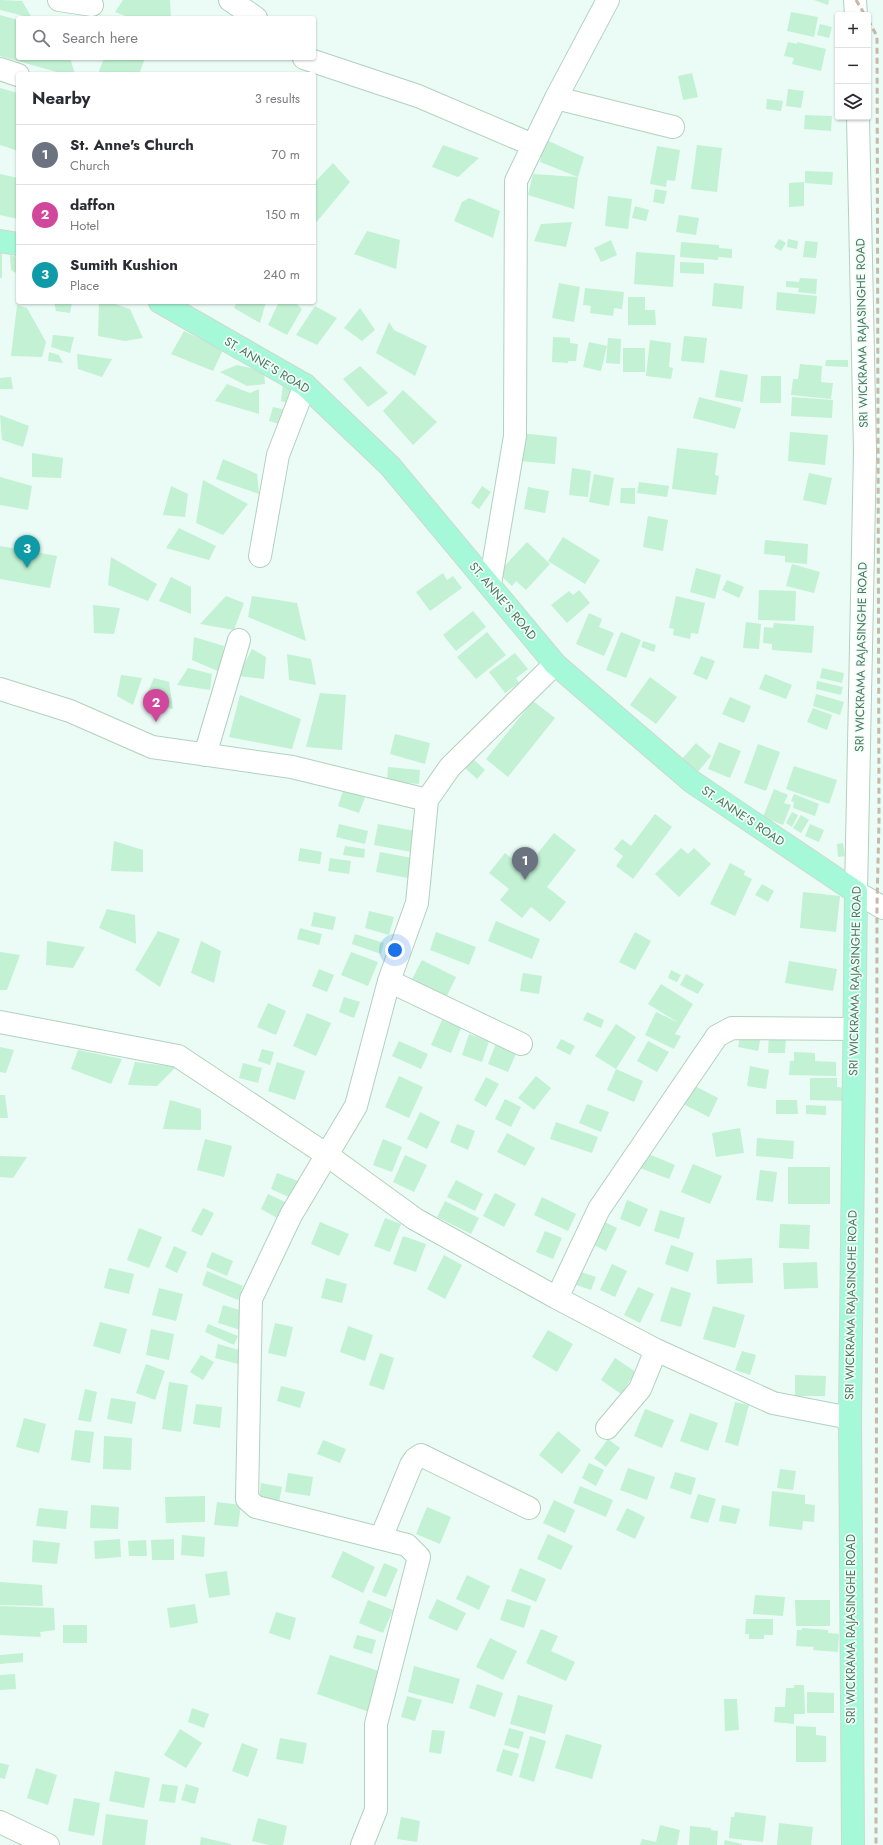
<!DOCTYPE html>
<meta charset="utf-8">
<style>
body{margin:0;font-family:Jost,sans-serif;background:#f7f7f7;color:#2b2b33}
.controls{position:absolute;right:12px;top:12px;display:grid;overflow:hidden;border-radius:4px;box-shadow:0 1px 3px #0004}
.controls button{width:36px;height:36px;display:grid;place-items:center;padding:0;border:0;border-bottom:1px solid #e1e1e2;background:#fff;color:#2b2b33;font:20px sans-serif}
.you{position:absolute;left:395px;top:950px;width:14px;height:14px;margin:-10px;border:3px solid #fff;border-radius:50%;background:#1a73e8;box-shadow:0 0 0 6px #1a73e833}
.badge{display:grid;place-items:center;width:26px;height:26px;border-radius:50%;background:#3d7e4e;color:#fff;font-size:13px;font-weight:700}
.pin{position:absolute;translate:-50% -33px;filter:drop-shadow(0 1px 2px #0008)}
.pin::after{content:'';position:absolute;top:21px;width:14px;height:12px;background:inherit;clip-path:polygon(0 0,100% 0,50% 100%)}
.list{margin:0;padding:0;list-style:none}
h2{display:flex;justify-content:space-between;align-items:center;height:52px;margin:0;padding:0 16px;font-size:17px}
h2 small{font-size:13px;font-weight:400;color:#7c7c81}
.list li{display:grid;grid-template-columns:26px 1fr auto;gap:12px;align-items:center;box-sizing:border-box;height:60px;padding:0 16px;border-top:1px solid #e1e1e2}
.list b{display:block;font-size:15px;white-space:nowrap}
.list p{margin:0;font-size:13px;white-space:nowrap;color:#7c7c81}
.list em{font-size:13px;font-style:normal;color:#7c7c81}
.icon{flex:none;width:22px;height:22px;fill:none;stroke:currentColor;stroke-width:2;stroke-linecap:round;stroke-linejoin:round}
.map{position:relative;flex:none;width:883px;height:1845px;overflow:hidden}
.search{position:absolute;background:#fff;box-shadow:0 1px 3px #0004;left:16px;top:16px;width:300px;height:44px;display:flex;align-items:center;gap:10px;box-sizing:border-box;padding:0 14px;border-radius:4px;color:#7c7c81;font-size:15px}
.panel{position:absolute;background:#fff;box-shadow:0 1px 3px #0004;left:16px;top:72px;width:300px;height:232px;border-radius:4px}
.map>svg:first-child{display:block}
.building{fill:#c2f1d4}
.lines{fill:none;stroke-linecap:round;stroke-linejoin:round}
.minor-casing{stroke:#b2d1bf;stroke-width:24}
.major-casing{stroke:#cdd9d1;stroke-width:24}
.minor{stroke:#fff;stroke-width:22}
.major{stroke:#a5f9d8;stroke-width:22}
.rail{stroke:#c7b8a7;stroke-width:3;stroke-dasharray:6 4;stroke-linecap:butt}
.labels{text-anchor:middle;stroke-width:3.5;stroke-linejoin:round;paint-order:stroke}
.street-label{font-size:12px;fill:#4d775b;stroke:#f0fff9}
</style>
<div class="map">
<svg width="883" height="1845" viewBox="0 0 883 1845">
<rect width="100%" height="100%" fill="#eafcf5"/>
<path class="building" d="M0,0L22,1L32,18L0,10Z
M123,0H170L171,18H131L115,12Z
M814,0H829L828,5Z
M791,12L818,17L814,37L787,31Z
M0,15L18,20V58H70L75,74H64L0,56Z
M820,24L832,27L829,38L817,35Z
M788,42L797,44V42L826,49L821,71L792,64L794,58L784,56Z
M104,58H145L139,74H98Z
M692,73L698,97L683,100L678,76Z
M0,88L18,93V151L0,145Z
M788,89L804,91L801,108L786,106Z
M767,99L783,101L781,111L766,109Z
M805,115L832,116L831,131L804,129Z
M544,139L584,157L578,177L540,162Z
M443,145L479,158L458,177L432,167Z
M697,145L722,148L717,192L691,189Z
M657,146L680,150L675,181L667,180L666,187L650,184Z
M333,163L350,182L314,225V183Z
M805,171L833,172L832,185L805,183Z
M0,174L18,178V219L0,215Z
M533,174L578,177L574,209L528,195Z
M804,182V206L789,207V183Z
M655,189L667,191L664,204L653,202Z
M608,196L632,199L628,229L605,226Z
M469,198L500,211L493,238L454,221L462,202Z
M635,206L649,210L646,221L632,218Z
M679,215L699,218L696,235L676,232Z
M572,222L566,247L534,241L541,224Z
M367,231L400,240L396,269L354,254Z
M779,239L786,243L781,251L774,247Z
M788,239L798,241L797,249L787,247Z
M611,240L617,255L601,262L594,248Z
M805,241L818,242L816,258L803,257Z
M681,242L719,245V248L732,249V258L718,257V260L680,257Z
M636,252L675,255L673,287L634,284Z
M0,253H2V278H0Z
M10,255L18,257V274L11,270Z
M680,262L704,263V274L680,273Z
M800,278L817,279L816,294L798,292L799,288L786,287V281L799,282Z
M559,283L580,287L574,322L552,318Z
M714,283L744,286L742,309L712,306Z
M585,288L624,292L622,309L614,308L613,316L590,313L591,306L583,305Z
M777,292L817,296L815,314L776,310Z
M628,297H645V310H655L656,325H628Z
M54,302H72L70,313L56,311Z
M99,302H109L130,309L143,338L125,341L98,336Z
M237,302H266L260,323L234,308Z
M279,302H295L302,309L287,335L268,325Z
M17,305L27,308L46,342L42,357L11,356Z
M315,306L337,318L317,345L296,335Z
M360,308L375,330L362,341L344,328Z
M389,322L394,330L427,346L415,376L376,353Z
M184,331L223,350L213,371L171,354Z
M53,335L74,337L70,353L51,347Z
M684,336L707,338L704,363L681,361Z
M553,337L570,338V343L578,344L576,361H568V363L552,362Z
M608,338L621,339L620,364L606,363Z
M650,340L671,343L669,367L673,368L671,379L646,376Z
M589,342L607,346L601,371L583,367Z
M623,348H645V372H623Z
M49,352L59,355L63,363L48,361Z
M77,354L112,359L102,377L78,369Z
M826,360H848V367L825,366Z
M800,364L822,366L821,382L833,383L831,399L791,395L793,379H798Z
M237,365L264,371L265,384L247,386L220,372Z
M360,366L388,393L368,407L343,379Z
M720,370L748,375L743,402L715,397Z
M761,376H781V403H760Z
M11,377L13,389H0V378Z
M283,383L294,387L291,404L281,401Z
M227,384L250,393L259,389V414L215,401Z
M403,390L437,422L413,445L383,411Z
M699,397L741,408L735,429L693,418Z
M792,397L833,400L832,418L791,416Z
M273,407L286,410L283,425L269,421Z
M0,415L29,426L23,447L2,440Z
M790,432L828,435L825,465L788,461Z
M520,433L557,437L555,464L518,461Z
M677,448L718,453L715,475L719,476L716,495L672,489Z
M32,453L63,458L61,478L32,477Z
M223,459L257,474L259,494L216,479Z
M572,468L591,471L588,497L569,495Z
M809,473L832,478L826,505L803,500Z
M594,474L614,478L609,506L589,502Z
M0,477L32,486L28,510L0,505Z
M203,480L248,504L223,535L196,523Z
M639,482L669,486L667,497L637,493Z
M171,486L188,494L185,517L163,515Z
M482,486L491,492L479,509L471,503Z
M528,487L549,491L545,513L524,509Z
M621,488H635V504L620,503Z
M648,516L668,520L663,551L643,547Z
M179,528L216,546L209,560L166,548Z
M563,537L600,560L585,584L548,561Z
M765,540L808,544L807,564L785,562V556L764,554Z
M527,542L550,564L526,590L516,581L512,586L498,573Z
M0,546L57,556L50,588L0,579Z
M111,557L157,584L148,601L108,585Z
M792,564L820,572L814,593L786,586Z
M696,568L721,575L715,599L690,592Z
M443,573L447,580L453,576L462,588L430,611L416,592Z
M171,577L191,587V614L159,601Z
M727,580L744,587L739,598L722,590Z
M579,590L590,603L567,623L551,605L569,591L573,595Z
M759,590L796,591L795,621L758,620Z
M226,596L244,603L234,630L200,624Z
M252,596L297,603L306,641L248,617Z
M676,596L705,603L698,634L691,633L690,639L673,635L674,629L669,628Z
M93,605L120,608L114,634L94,633Z
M473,611L486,627L456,651L443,635Z
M589,613L602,619L599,627L614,633L604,656L576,644Z
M746,622L761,624L759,649L743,648Z
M774,623L814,626L812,653L772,650V644L763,643L764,627L773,628Z
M487,632L506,655L476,679L457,657Z
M621,632L641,640L626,678L606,670Z
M194,637L224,646L220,672L192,660Z
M643,641L656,645L654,652L641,647Z
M252,649L266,657L264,679L238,676Z
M515,653L528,669L516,678L519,683L505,693L489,672Z
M287,654L311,659L316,685L289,680Z
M701,656L715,661L707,680L693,674Z
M188,668L212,674L210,690L177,685Z
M822,668L844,673L842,683L820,678Z
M765,674L792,685L786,699L759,689Z
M121,675L142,678L133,705L117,696Z
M650,677L677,697L656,724L630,705Z
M154,678L169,682L173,709L143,703Z
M817,681L843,687L841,695L816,689Z
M320,693L346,695L342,750L306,747Z
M816,694L844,702L840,715L813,706Z
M240,695L301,719L292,749L229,737Z
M730,697L751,706L744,723L722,714Z
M533,701L555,718L508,777L486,759Z
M813,708L832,715L827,730L807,722Z
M395,734L430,743L425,764L390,754Z
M719,742L741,751L730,778L708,769Z
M696,743L711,756L697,773L681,760Z
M758,744L780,752L766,791L744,783Z
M471,757L485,770L477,779L463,766Z
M794,766L837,780L829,804L786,789Z
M388,767L420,770L419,784L387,781Z
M345,785L367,792L359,813L338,806Z
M774,789L788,795L784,803L791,805L783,825L763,817Z
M794,794L819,804L815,816L793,808L794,802L791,801Z
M792,812L798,815L792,827L786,823Z
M655,814L672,827L633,879L616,866L623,856L614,849L622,839L631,846Z
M801,815L809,820L801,833L793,828Z
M339,824L368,831L365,844L336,837Z
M378,824L421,832L417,853L374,845Z
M810,824L824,830L819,842L805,836Z
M554,833L576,850L547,887L566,902L550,922L531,907L522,918L500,900L509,889L489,873L505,853L525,869Z
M114,841L143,850V872L111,871Z
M843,843L845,856L838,857L837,844Z
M345,846L365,849L364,858L343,855Z
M300,848L322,852L320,864L298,861Z
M681,848L688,854L694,848L711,864L679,897L655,874Z
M380,852L417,859L413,879L376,872Z
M330,858L351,861L349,874L328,871Z
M730,863L745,871L744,875L752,879L735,916L710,904Z
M762,884L774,891L768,902L755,895Z
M803,892L840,896L836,932L800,928Z
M107,909L135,915L136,944L99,928Z
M369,911L394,917L389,935L365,928Z
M314,912L336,917L333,930L311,926Z
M496,921L540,939L532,959L488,941Z
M300,928L322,934L319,945L297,939Z
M158,931L180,939L160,987L135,970Z
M436,932L476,947L469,965L430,950Z
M635,932L651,941L635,970L619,962Z
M355,934L384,943L381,954L352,944Z
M47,941L85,947L73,968L46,965Z
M201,941L221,951L214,983L191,973Z
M0,952L20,955L7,990H0Z
M351,952L378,962L368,986L341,975Z
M422,960L456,977L444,1002L409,985Z
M789,961L837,969L833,991L785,983Z
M319,969L334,975L327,992L312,986Z
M671,970L681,975L677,982L668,978Z
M523,973L542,976L539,994L520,991Z
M686,974L704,984L698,994L680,985Z
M661,984L693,1004L675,1034L681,1036L674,1049L645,1035L656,1012L679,1023L648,1004Z
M344,997L360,1002L354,1018L339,1012Z
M268,1003L286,1011L276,1035L257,1027Z
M587,1012L604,1020L601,1028L583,1020Z
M307,1013L331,1023L316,1056L293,1046Z
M442,1020L461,1028L451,1053L431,1045Z
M616,1024L636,1037L616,1069L643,1081L634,1102L607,1090L616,1069L595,1056Z
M741,1032L761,1036L758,1051L738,1047Z
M469,1034L489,1041L482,1062L462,1055Z
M769,1035L786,1036L785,1053H768Z
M561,1039L575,1046L570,1055L556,1048Z
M399,1041L428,1054L421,1069L392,1056Z
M497,1041L518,1049L508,1072L488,1064Z
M648,1041L669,1052L657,1072L637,1061Z
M0,1047L14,1050L6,1073L0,1072Z
M262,1049L274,1052L270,1065L258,1061Z
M78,1050L122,1059L111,1084L71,1069Z
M794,1052L815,1053V1061L836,1062V1076L789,1075L790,1061H794Z
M135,1062L176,1067L157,1086L128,1085Z
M277,1062L305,1071L295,1100L268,1091Z
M243,1063L262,1068L258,1083L239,1078Z
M750,1066L769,1070L766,1089L747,1086Z
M399,1076L423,1087L409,1118L385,1107Z
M536,1076L551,1088L534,1110L518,1098Z
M486,1077L499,1084L486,1107L474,1100Z
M810,1078H837V1087L845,1088V1101L810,1100Z
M691,1084L718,1098L709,1117L681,1103Z
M0,1095H5L8,1118H0Z
M505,1099L521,1107L511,1127L495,1119Z
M170,1100L201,1109V1130L163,1129Z
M776,1100H797L798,1114H776Z
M587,1104L609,1112L601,1132L579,1123Z
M806,1105L826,1106V1115L806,1114Z
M420,1112L440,1122L427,1149L407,1139Z
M556,1122L598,1137L592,1153L550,1139Z
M457,1124L475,1131L468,1150L450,1142Z
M740,1128L744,1153L716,1157L712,1133Z
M507,1133L535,1148L525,1166L497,1152Z
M757,1138L794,1141L793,1159L756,1156Z
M205,1139L232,1146L224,1177L197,1170Z
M383,1139L402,1147L392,1172L373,1165Z
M646,1153L675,1165L669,1179L640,1168Z
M405,1155L427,1165L414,1192L393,1182Z
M0,1156L27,1157L13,1178L0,1177Z
M693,1164L722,1176L710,1204L681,1192Z
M788,1167H830V1204H788Z
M760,1170L777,1172L773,1202L756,1200Z
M277,1173L298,1181L291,1198L271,1189Z
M456,1180L483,1194L475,1211L447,1197Z
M495,1193L516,1204L504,1227L483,1216Z
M268,1194L287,1203L279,1219L261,1209Z
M542,1197L576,1214L568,1231L534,1215Z
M627,1200L648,1209L640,1227L620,1219Z
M445,1201L479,1218L471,1234L437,1217Z
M203,1208L214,1213L202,1236L191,1231Z
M660,1210L685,1218L679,1239L654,1231Z
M385,1218L401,1224L390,1252L374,1246Z
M601,1220L617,1228L606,1251L590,1243Z
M320,1222L349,1234L339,1256L311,1244Z
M780,1224L810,1225L809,1249L779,1248Z
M139,1228L162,1237L149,1268L127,1260Z
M545,1231L562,1238L553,1259L536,1252Z
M403,1236L426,1244L416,1272L393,1264Z
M671,1245L694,1253L688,1272L665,1264Z
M174,1246L187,1252L177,1273L165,1267Z
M212,1252L233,1261L227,1276L206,1267Z
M444,1255L462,1265L445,1299L427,1289Z
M752,1258L753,1283L717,1284L716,1260Z
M817,1262L818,1288L784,1289L783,1263Z
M612,1264L627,1271L615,1297L600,1290Z
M109,1268L134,1274L129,1294L104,1288Z
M207,1271L243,1286L238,1300L202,1285Z
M578,1271L596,1277L591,1290L574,1284Z
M326,1278L347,1284L342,1303L321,1298Z
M638,1287L654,1294L640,1323L624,1315Z
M671,1287L691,1293L681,1327L660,1321Z
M159,1288L183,1294L176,1321L152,1315Z
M223,1305L249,1313L244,1331L218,1323Z
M713,1306L745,1315L735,1348L703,1339Z
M100,1322L127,1329L120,1354L93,1346Z
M275,1323L293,1327L286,1357L268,1353Z
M208,1324L238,1336L234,1345L205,1332Z
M348,1326L373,1335L365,1361L340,1352Z
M151,1329L174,1334L169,1360L146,1355Z
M548,1330L573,1344L557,1372L532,1357Z
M218,1344L246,1352L242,1365L215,1358Z
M742,1351L756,1355L750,1375L735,1370Z
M380,1353L394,1358L384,1390L369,1385Z
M201,1355L214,1362L203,1380L190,1372Z
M615,1358L636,1372L621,1394L601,1380Z
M146,1364L165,1371L155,1400L136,1393Z
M795,1375L826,1376L825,1396H795Z
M169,1382L188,1385L181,1432L162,1429Z
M281,1386L305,1392L300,1408L277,1401Z
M85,1389L97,1392L91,1422L78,1420Z
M111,1398L136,1402L132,1424L107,1419Z
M735,1402L749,1405L738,1446L725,1442Z
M196,1404L222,1407L220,1428L193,1424Z
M645,1409L674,1420L662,1448L634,1436Z
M690,1413L718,1423L708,1451L680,1441Z
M24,1418L46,1424L39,1453L16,1447Z
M75,1430L94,1432L90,1463L71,1460Z
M558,1431L581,1450L562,1474L539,1455Z
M104,1436L132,1438L131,1470L103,1469Z
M608,1439L620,1448L606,1467L594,1458Z
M323,1440L346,1449L340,1463L317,1454Z
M589,1463L604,1470L596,1486L582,1478Z
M628,1468L655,1477L647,1500L620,1490Z
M780,1469L796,1471L793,1490L777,1488Z
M675,1472L696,1478L691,1495L670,1488Z
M288,1473L313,1477L310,1496L285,1492Z
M261,1483L282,1487L279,1502L259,1498Z
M580,1486L613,1500L606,1517L573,1503Z
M772,1491L805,1495V1504L815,1505L814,1522L803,1521L802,1530L769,1526Z
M698,1494L716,1499L708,1523L690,1518Z
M205,1496V1522L166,1523L165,1497Z
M554,1500L575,1510L565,1533L543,1523Z
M217,1502L241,1505L238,1527L214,1525Z
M91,1505L119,1507L118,1529L90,1528Z
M722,1505L740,1509L736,1524L719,1521Z
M427,1507L451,1517L440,1544L416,1534Z
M39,1508L68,1511L66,1529L36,1526Z
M627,1508L645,1517L635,1539L616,1530Z
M548,1534L573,1546L561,1570L537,1559Z
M182,1535L205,1537L204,1557L181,1555Z
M120,1539L121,1557L95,1559L94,1541Z
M174,1539V1560H152L151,1540Z
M33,1540L60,1543L57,1564L32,1562Z
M146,1540L147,1556H129L128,1541Z
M343,1551L375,1567L363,1593L331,1577Z
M384,1563L398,1569L386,1597L372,1592Z
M520,1568L546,1579L536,1602L511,1591Z
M227,1571L230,1595L209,1598L205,1574Z
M467,1575L490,1586L479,1610L456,1599Z
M0,1582L42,1585L43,1606L0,1605Z
M755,1595L785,1597L783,1616L753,1614Z
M437,1599L466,1613L457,1631L428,1618Z
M507,1599L531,1606L524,1628L500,1620Z
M368,1600L393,1610L383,1633L359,1623Z
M795,1600H830V1626H796Z
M195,1604L198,1623L170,1628L167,1608Z
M0,1606L54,1608L55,1630L40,1632L41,1637L0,1635Z
M276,1612L296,1618L290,1640L269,1633Z
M746,1619H773V1635H764V1639H749V1634H745Z
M63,1625H87V1643H63Z
M802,1628L828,1630V1633L839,1634L838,1652L813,1650L814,1647L796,1646L797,1630H802Z
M541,1629L558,1636L551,1651L575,1662L566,1681L526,1663Z
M357,1635L376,1640L372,1654L353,1648Z
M490,1638L517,1651L503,1680L476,1667Z
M23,1653V1662L0,1664V1655Z
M330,1655L385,1673L372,1713L317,1694Z
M414,1666L460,1679L453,1704L408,1692Z
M15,1674L16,1689L0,1690V1675Z
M477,1684L503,1693L495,1717L469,1708Z
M794,1685H804L805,1714H794V1724L774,1722L775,1707H785L786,1688H794Z
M807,1692L834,1693V1713H807Z
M518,1695L553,1705L545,1734L510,1724Z
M407,1696L422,1700L415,1721L401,1717Z
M724,1699H737L739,1730L725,1731Z
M192,1708L209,1714L204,1728L188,1722Z
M796,1726L816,1727V1735L826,1736V1762H796Z
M509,1728L524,1732L519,1749L504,1745Z
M180,1729L202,1743L186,1768L164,1755Z
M432,1730L445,1731L441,1754L429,1752Z
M566,1734L602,1745L592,1779L555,1768Z
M530,1736L546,1741L534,1782L519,1777Z
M280,1738L307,1743L303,1764L276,1759Z
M242,1743L258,1749L248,1777L232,1771Z
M503,1749L519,1754L512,1776L496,1771Z
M0,1763L9,1765L5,1779L0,1778Z
M36,1768L57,1775L48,1805L27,1798Z
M115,1771L150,1778L144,1808L109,1801Z
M162,1784L178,1786L175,1803L159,1801Z
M186,1784L199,1788L195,1804L181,1800Z
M74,1798L100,1803L94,1836L68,1831Z
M735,1812L766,1816L763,1842L729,1838L731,1817H734Z
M106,1814L148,1820L145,1845H102Z
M401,1817L420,1821L417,1842L397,1839Z
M258,1818L287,1826L283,1845H269L252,1841Z
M779,1823L813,1827L811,1845H777Z
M660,1825L680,1830L677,1845H640L642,1839L656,1842Z
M690,1826L711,1828V1830L718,1831L717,1845H689Z
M201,1837L231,1844V1845H200Z
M725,1840L742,1844V1845H724Z"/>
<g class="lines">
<g class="minor-casing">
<path id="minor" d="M59,0L92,5
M230,0L256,18
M608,0L556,98L673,127
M855,0L856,15
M304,58L418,96L533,145
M0,69L18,75
M858,117L865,451L856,892L883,908
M260,556L278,455L305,385
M490,584L515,436L516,181L556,98
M0,689L70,711L152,747L292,767L427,800
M205,755L239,640
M389,981L521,1044
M0,1022L178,1056L327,1155L415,1219L557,1298L656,1350L773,1403L850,1418
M557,1298L599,1209L717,1036L732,1028L854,1029
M607,1428L640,1389L656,1350
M381,1538L411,1465L415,1459L421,1455L529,1508
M0,1822L48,1845
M362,1845L376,1810V1724L419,1557L407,1545L256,1507L247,1499L251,1299L291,1215L356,1106L389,981L417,903L427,800L450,767L555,664"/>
</g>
<g class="major-casing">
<path id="major" d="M0,241L18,244
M160,302L305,385L390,466L555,664L691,781L856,892L850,1418L853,1845"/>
</g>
<use href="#minor" class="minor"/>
<use href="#major" class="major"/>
<path class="rail" d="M856,0L865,15
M868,20L877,36L879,821L877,905L876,1845"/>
</g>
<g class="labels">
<g class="street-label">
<text transform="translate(862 333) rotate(-91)" y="4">SRI WICKRAMA RAJASINGHE ROAD</text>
<text transform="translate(267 365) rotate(31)" y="4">ST. ANNE'S ROAD</text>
<text transform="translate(503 601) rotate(50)" y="4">ST. ANNE'S ROAD</text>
<text transform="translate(861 657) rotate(-89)" y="4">SRI WICKRAMA RAJASINGHE ROAD</text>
<text transform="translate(743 816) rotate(34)" y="4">ST. ANNE'S ROAD</text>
<text transform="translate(855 981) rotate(-89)" y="4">SRI WICKRAMA RAJASINGHE ROAD</text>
<text transform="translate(851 1305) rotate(-89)" y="4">SRI WICKRAMA RAJASINGHE ROAD</text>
<text transform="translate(851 1629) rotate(-90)" y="4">SRI WICKRAMA RAJASINGHE ROAD</text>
</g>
</g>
</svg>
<div class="controls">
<button>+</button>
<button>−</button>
<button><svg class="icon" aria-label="layers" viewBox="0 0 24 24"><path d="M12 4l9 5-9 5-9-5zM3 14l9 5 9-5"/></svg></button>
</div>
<div class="you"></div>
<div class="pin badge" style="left:525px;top:880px;background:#6b7280">1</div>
<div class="pin badge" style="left:156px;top:722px;background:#d1479c">2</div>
<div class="pin badge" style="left:27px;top:568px;background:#0f9aa8">3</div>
<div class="search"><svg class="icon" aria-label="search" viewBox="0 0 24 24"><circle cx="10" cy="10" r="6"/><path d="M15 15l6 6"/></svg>Search here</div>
<section class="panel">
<h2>Nearby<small>3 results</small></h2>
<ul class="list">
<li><span class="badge" style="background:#6b7280">1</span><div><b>St. Anne's Church</b><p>Church</p></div><em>70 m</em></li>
<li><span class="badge" style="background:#d1479c">2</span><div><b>daffon</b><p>Hotel</p></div><em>150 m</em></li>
<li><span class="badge" style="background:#0f9aa8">3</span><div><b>Sumith Kushion</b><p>Place</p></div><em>240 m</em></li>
</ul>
</section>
</div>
